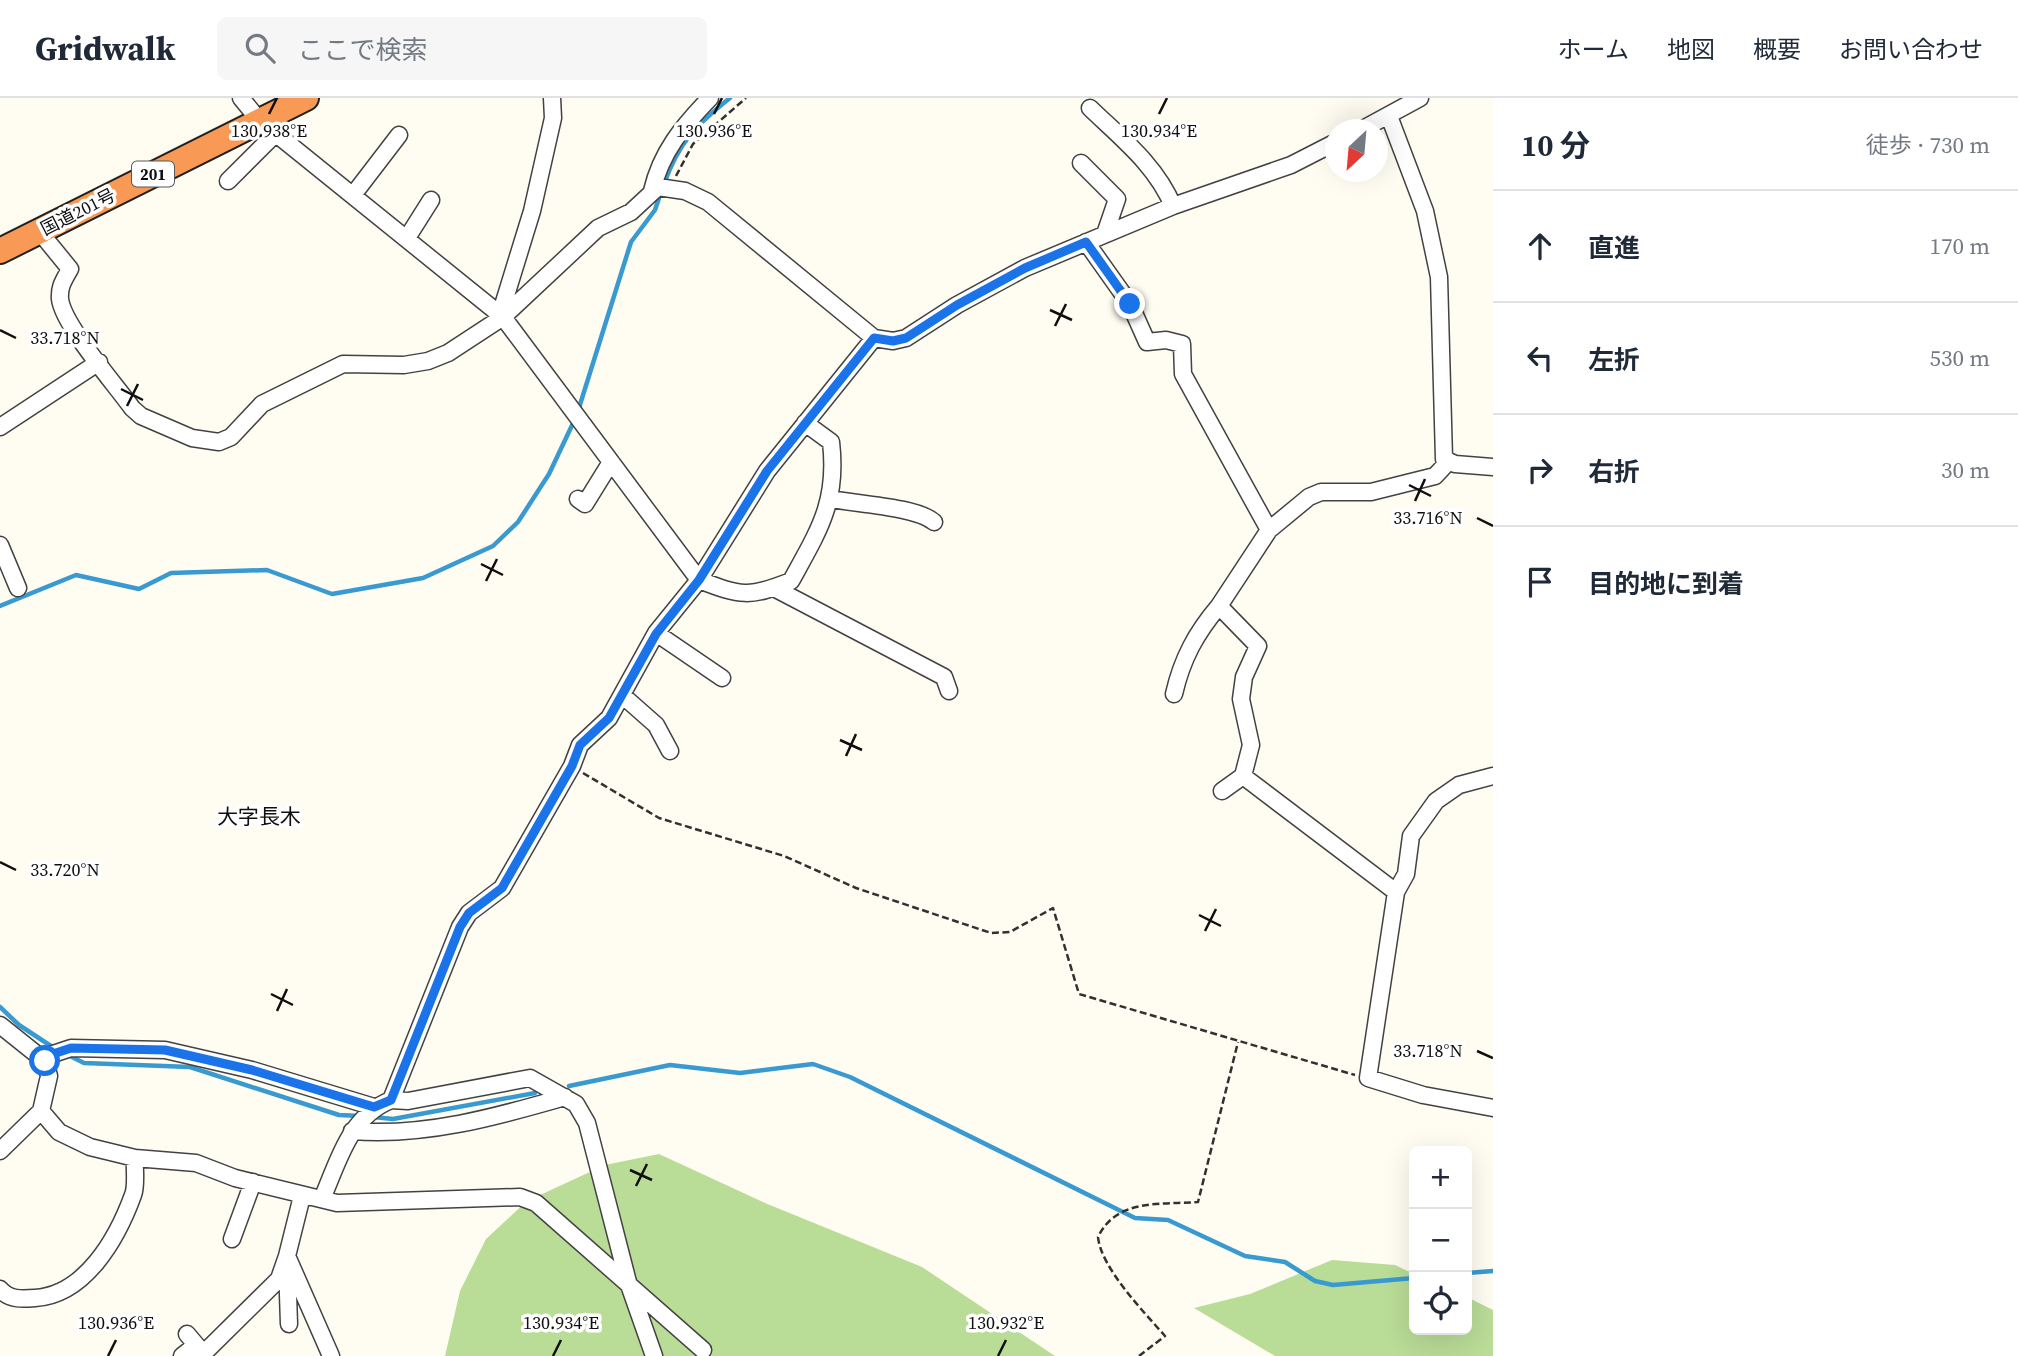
<!DOCTYPE html>
<html lang="ja">
<meta charset="utf-8">
<style>
body{margin:0;font-family:"Source Serif 4","Noto Sans JP",serif;background:#f6f6f7;color:#1f2937}
.controls{position:absolute;right:21px;bottom:21px;display:grid;overflow:hidden;border-radius:10px;box-shadow:0 7px 28px #0002}
.controls button{width:63px;height:63px;display:grid;place-items:center;padding:0;border:0;border-bottom:2px solid #e0e1e3;background:#fff;color:#1f2937;font:35px sans-serif}
.compass{position:absolute;left:1325px;top:21px;width:63px;height:63px;border-radius:50%;background:#fff;box-shadow:0 7px 28px #0002;rotate:206deg}
.stop{position:absolute;width:21px;height:21px;margin:-16px;border:5px solid #1a73e8;border-radius:50%;background:#fff}
.stop.end{background:#1a73e8;border-color:#fff;box-shadow:0 2px 7px #0008}
.list{margin:0;padding:0;list-style:none}
h2{display:flex;justify-content:space-between;align-items:center;height:91px;margin:0;padding:0 28px;font-size:30px}
h2 small{font-size:23px;font-weight:400;color:#747a83}
.list li{display:grid;grid-template-columns:46px 1fr auto;gap:21px;align-items:center;box-sizing:border-box;height:112px;padding:0 28px;border-top:2px solid #e0e1e3}
.list b{display:block;font-size:26px;white-space:nowrap}
.list em{font-size:23px;font-style:normal;color:#747a83}
.icon{flex:none;width:38px;height:38px;fill:none;stroke:currentColor;stroke-width:2;stroke-linecap:round;stroke-linejoin:round}
.map{position:relative;flex:none;width:1493px;height:1258px;overflow:hidden}
header{display:flex;align-items:center;gap:42px;box-sizing:border-box;height:98px;padding:0 35px;background:#fff;border-bottom:2px solid #e0e1e3}
header strong{font-size:33px}
nav{display:flex;gap:38px;margin-inline-start:auto;font-size:24px}
.search{width:490px;height:63px;background:#f6f6f7;display:flex;align-items:center;gap:18px;box-sizing:border-box;padding:0 24px;border-radius:10px;color:#747a83;font-size:26px}
main{display:flex}
aside{flex:1;background:#fff}
.map>svg:first-child{display:block}
.forest{fill:#b9dc97}
.lines{fill:none;stroke-linecap:round;stroke-linejoin:round}
.stream{stroke:#389ad1;stroke-width:4.5}
.minor-casing{stroke:#424242;stroke-width:19}
.highway-casing{stroke:#202020;stroke-width:28}
.path{stroke:#313131;stroke-width:2.5;stroke-dasharray:7 3.5;stroke-linecap:butt}
.minor{stroke:#fff;stroke-width:16}
.highway{stroke:#f89a56;stroke-width:24}
.route{stroke:#1a73e8;stroke-width:9}
.ticks{fill:none;stroke:#0f0f0f;stroke-width:2.5}
.labels{text-anchor:middle;stroke-width:7;stroke-linejoin:round;paint-order:stroke}
.shield{fill:#fff;stroke:#575757;stroke-width:2}
.shield-label{font-size:16px;font-weight:bold;fill:#0f0f0f}
.street-label{font-size:18px;fill:#0f0f0f;stroke:#fff}
.quarter-label{font-size:21px;fill:#0f0f0f;stroke:#fff}
.ticks-label{font-size:18px;text-anchor:middle;fill:#0f0f0f;stroke:#fff;stroke-width:7;stroke-linejoin:round;paint-order:stroke}
</style>
<header>
<strong>Gridwalk</strong>
<div class="search"><svg class="icon" aria-label="search" viewBox="0 0 24 24"><circle cx="10" cy="10" r="6"/><path d="M15 15l6 6"/></svg>ここで検索</div>
<nav><a>ホーム</a><a>地図</a><a>概要</a><a>お問い合わせ</a></nav>
</header>
<main>
<div class="map">
<svg width="1493" height="1258" viewBox="0 0 1493 1258">
<rect width="100%" height="100%" fill="#fffcf1"/>
<path class="forest" d="M659,1056L765,1105L922,1169L1055,1258H445L460,1193L486,1141L527,1103L605,1067Z
M1332,1162L1395,1167L1414,1176V1232H1467V1199L1493,1212V1258H1275L1194,1210L1250,1196Z"/>
<g class="lines">
<path class="stream" d="M664,86C679,44 696,27 730,0
M578,313L631,144L655,112L661,94
M0,508L76,477L139,491L171,475L267,472L332,496L423,480L493,448L518,424L549,376L575,321
M0,909L19,927L54,950
M68,957L84,965L190,969L339,1017L361,1018
M569,988L670,967L740,975L813,966L850,979L1135,1120L1168,1122L1245,1158L1285,1164L1315,1183L1333,1187L1414,1180
M373,1019L393,1021L535,995
M1467,1175L1493,1173"/>
<g class="minor-casing">
<path id="minor" d="M241,0L259,22L503,219L699,482C741,498 749,500 791,483C819,432 838,404 831,344L805,325
M1090,10C1121,40 1156,67 1173,108
M1389,18L1425,113L1439,179L1444,361L1455,366L1493,369
M1361,32L1420,0
M1081,65L1117,101L1105,136
M228,83L276,35
M652,93C661,54 683,28 710,0
M353,97L399,37
M39,133L70,171C64,182 59,188 60,201C63,227 115,286 132,310L141,318L192,340L219,344L231,339L262,306L343,266L404,267L428,263L448,255L503,219L598,130L631,114L658,89L685,93L708,104L874,240L893,243L906,240L957,207L1025,170L1173,108L1291,67L1336,44
M407,140L431,102
M1086,144L1130,206L1147,244L1166,242L1182,246L1183,276L1269,432L1309,399L1321,394H1371L1435,378L1449,363
M500,217L532,113L553,20L552,0
M0,329L99,264
M578,401L585,406L611,364
M831,401C857,406 917,409 934,424
M0,447L18,490
M774,490L944,579L949,593
M656,535L722,580
M1174,596C1182,561 1196,535 1219,508
M622,597L656,627L670,653
M1243,678L1396,794L1368,980L1423,997L1493,1010
M1222,693L1243,678L1251,647L1241,601L1244,579L1258,548L1219,508L1269,432
M1396,794L1406,776L1411,738L1436,703L1459,687L1493,678
M0,927L45,963L49,978L41,1013L0,1053
M45,963L50,957L71,950L165,952L252,972L374,1009
M391,1002L408,1003L530,980L576,1006L587,1025L628,1184L654,1258
M41,1013L59,1034L90,1049L135,1060L196,1065L235,1080L337,1105L520,1099L536,1105L703,1252
M352,1033C424,1039 496,1019 565,999
M302,1098L287,1158L331,1258
M322,1101C339,1062 349,1019 391,1002L460,829L469,815L502,790L572,668L580,647L609,620L656,535L699,482L767,373L874,240
M232,1141L253,1084
M287,1167L289,1226
M0,1191C9,1202 22,1201 35,1200C85,1197 117,1141 133,1097C137,1087 134,1071 135,1060
M187,1236L203,1255
M182,1258L196,1247
M201,1258L279,1181L287,1158"/>
</g>
<g class="highway-casing">
<path id="highway" d="M0,153L306,0"/>
</g>
<path class="path" d="M676,78L693,46L746,0
M583,675L659,720L784,758L856,790L991,835L1010,834L1053,810L1079,896L1355,977
M1139,1258L1165,1238C1144,1214 1101,1170 1098,1139C1117,1100 1160,1107 1198,1104L1238,944"/>
<use href="#minor" class="minor"/>
<use href="#highway" class="highway"/>
</g>
<g class="lines">
<path class="route" d="M45,963L50,957L71,950L165,952L252,972L374,1009L391,1002L460,829L469,815L502,790L572,668L580,647L609,620L656,536L699,482L767,373L874,240L893,243L906,240L957,207L1025,170L1086,144L1130,206"/>
</g>
<path class="ticks" d="M269,16L277,0M714,16L722,0M1159,16L1167,0M1050,212L1072,222M1055,228L1066,206M0,232L16,240M121,291L143,302M127,308L138,286M1409,387L1431,398M1415,403L1425,381M1477,420L1493,428M481,466L503,477M486,483L497,461M840,642L862,652M846,658L856,636M0,764L16,772M1199,817L1221,828M1205,833L1216,811M271,896L293,907M277,913L287,891M1477,953L1493,960M630,1072L652,1082M636,1088L647,1066M108,1258L116,1242M553,1258L561,1242M998,1258L1006,1242"/>
<g class="labels">
<rect class="shield" x="132" y="63.5" width="42" height="25" rx="5"/>
<g class="shield-label">
<text x="153" y="82">201</text>
</g>
<g class="street-label">
<text transform="translate(78 114) rotate(-27)" y="6">国道201号</text>
</g>
<g class="quarter-label">
<text x="259" y="726">大字長木</text>
</g>
</g>
<g class="ticks-label">
<text x="269" y="39">130.938°E</text>
<text x="714" y="39">130.936°E</text>
<text x="1159" y="39">130.934°E</text>
<text x="65" y="246">33.718°N</text>
<text x="1428" y="426">33.716°N</text>
<text x="65" y="778">33.720°N</text>
<text x="1428" y="959">33.718°N</text>
<text x="116" y="1231">130.936°E</text>
<text x="561" y="1231">130.934°E</text>
<text x="1006" y="1231">130.932°E</text>
</g>
</svg>
<div class="controls">
<button>+</button>
<button>−</button>
<button><svg class="icon" aria-label="locate" viewBox="0 0 24 24"><circle cx="12" cy="12" r="6"/><path d="M12 2v4M12 18v4M2 12h4M18 12h4"/></svg></button>
</div>
<svg class="compass" viewBox="-18 -18 36 36"><path d="M0-13l5 13h-10z" fill="#e53935"/><path d="M0 13l5-13h-10z" fill="#747a83"/></svg>
<div class="stop" style="left:45px;top:963px"></div>
<div class="stop end" style="left:1130px;top:206px"></div>
</div>
<aside>
<h2>10 分<small>徒歩 · 730 m</small></h2>
<ul class="list">
<li><svg class="icon" aria-label="ahead" viewBox="0 0 24 24"><path d="M12 20V5M6 11l6-6 6 6"/></svg><div><b>直進</b></div><em>170 m</em></li>
<li><svg class="icon" aria-label="left" viewBox="0 0 24 24"><path d="M17 20v-9H6M10 6l-5 5 5 5"/></svg><div><b>左折</b></div><em>530 m</em></li>
<li><svg class="icon" aria-label="right" viewBox="0 0 24 24"><path d="M7 20v-9h11M14 6l5 5-5 5"/></svg><div><b>右折</b></div><em>30 m</em></li>
<li><svg class="icon" aria-label="arrive" viewBox="0 0 24 24"><path d="M6 21V4h12l-3 4 3 4H6"/></svg><div><b>目的地に到着</b></div></li>
</ul>
</aside>
</main>
